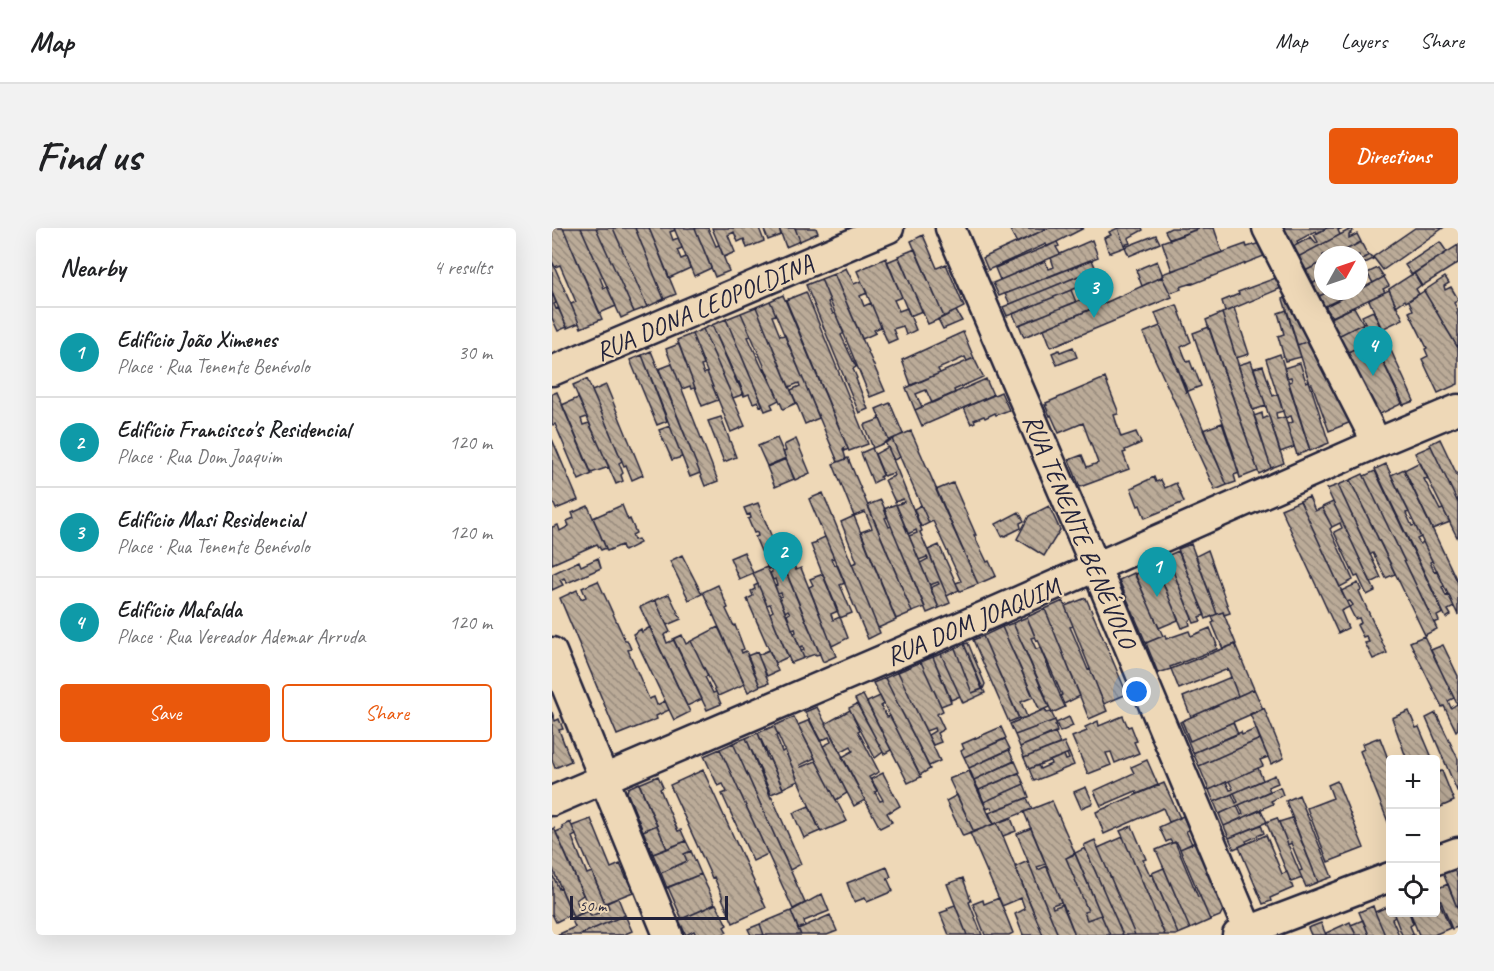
<!DOCTYPE html>
<meta charset="utf-8">
<style>
body{margin:0;font-family:Caveat,sans-serif;background:#f2f2f2;color:#202124}
.controls{position:absolute;right:18px;bottom:18px;display:grid;overflow:hidden;border-radius:6px;box-shadow:0 6px 24px #0002}
.controls button{width:54px;height:54px;display:grid;place-items:center;padding:0;border:0;border-bottom:2px solid #e0e0e0;background:#fff;color:#202124;font:30px sans-serif}
.compass{position:absolute;left:762px;top:18px;width:54px;height:54px;border-radius:50%;background:#fff;box-shadow:0 6px 24px #0002;rotate:50deg}
.scale{position:absolute;left:18px;bottom:15px;width:158px;box-sizing:border-box;padding-left:6px;border:3px solid #22223b;border-top:0;font-size:16px;line-height:21px;white-space:nowrap;color:#22223b;-webkit-text-stroke:4px #eed8b7;paint-order:stroke}
.you{position:absolute;left:585px;top:464px;width:21px;height:21px;margin:-15px;border:4px solid #fff;border-radius:50%;background:#1a73e8;box-shadow:0 0 0 9px #1a73e833}
.badge{display:grid;place-items:center;width:39px;height:39px;border-radius:50%;background:#ea580c;color:#fff;font-size:20px;font-weight:700}
.pin{position:absolute;translate:-50% -50px;filter:drop-shadow(0 2px 3px #0008)}
.pin::after{content:'';position:absolute;top:32px;width:21px;height:18px;background:inherit;clip-path:polygon(0 0,100% 0,50% 100%)}
.list{margin:0;padding:0;list-style:none}
h2{display:flex;justify-content:space-between;align-items:center;height:78px;margin:0;padding:0 24px;font-size:26px}
h2 small{font-size:20px;font-weight:400;color:#757577}
.list li{display:grid;grid-template-columns:39px 1fr auto;gap:18px;align-items:center;box-sizing:border-box;height:90px;padding:0 24px;border-top:2px solid #e0e0e0}
.list b{display:block;font-size:22px;white-space:nowrap}
.list p{margin:0;font-size:20px;white-space:nowrap;color:#757577}
.list em{font-size:20px;font-style:normal;color:#757577}
.actions{display:flex;gap:12px;padding:18px 24px}
.actions a{flex:1;padding:14px 0;border:2px solid #ea580c;border-radius:6px;text-align:center;font-size:21px;color:#ea580c}
.actions .main{background:#ea580c;color:#fff}
.icon{flex:none;width:33px;height:33px;fill:none;stroke:currentColor;stroke-width:2;stroke-linecap:round;stroke-linejoin:round}
.map{position:relative;flex:none;width:906px;height:707px;overflow:hidden;border-radius:6px}
header{display:flex;align-items:center;gap:36px;box-sizing:border-box;height:84px;padding:0 30px;background:#fff;border-bottom:2px solid #e0e0e0}
header strong{font-size:28px}
nav{display:flex;gap:33px;margin-inline-start:auto;font-size:21px}
.intro{display:flex;align-items:center;justify-content:space-between;box-sizing:border-box;height:144px;padding:0 36px}
h1{margin:0;font-size:42px}
.button{padding:15px 27px;border-radius:6px;background:#ea580c;color:#fff;font-size:21px;font-weight:700}
main{display:flex;gap:36px;padding:0 36px}
aside{flex:1;background:#fff;border-radius:6px;box-shadow:0 6px 24px #0002}
.map>svg:first-child{display:block}
.building{fill:url(#building-back-hatch);stroke:#22223b;stroke-width:1.5}
.lines{fill:none;stroke-linecap:round;stroke-linejoin:round}
.minor-casing{stroke:#22223b;stroke-width:33}
.minor{stroke:#eed8b7;stroke-width:28}
.labels{text-anchor:middle;stroke-width:4.5;stroke-linejoin:round;paint-order:stroke}
.street-label{font-size:26px;fill:#22223b;stroke:#eed8b7}
</style>
<header>
<strong>Map</strong>
<nav><a>Map</a><a>Layers</a><a>Share</a></nav>
</header>
<div class="intro"><h1>Find us</h1><a class="button">Directions</a></div>
<main>
<aside>
<h2>Nearby<small>4 results</small></h2>
<ul class="list">
<li><span class="badge" style="background:#0f9aa8">1</span><div><b>Edifício João Ximenes</b><p>Place · Rua Tenente Benévolo</p></div><em>30 m</em></li>
<li><span class="badge" style="background:#0f9aa8">2</span><div><b>Edifício Francisco's Residencial</b><p>Place · Rua Dom Joaquim</p></div><em>120 m</em></li>
<li><span class="badge" style="background:#0f9aa8">3</span><div><b>Edifício Masi Residencial</b><p>Place · Rua Tenente Benévolo</p></div><em>120 m</em></li>
<li><span class="badge" style="background:#0f9aa8">4</span><div><b>Edifício Mafalda</b><p>Place · Rua Vereador Ademar Arruda</p></div><em>120 m</em></li>
</ul>
<div class="actions"><a class="main">Save</a><a>Share</a></div>
</aside>
<div class="map">
<svg width="906" height="707" viewBox="0 0 906 707">
<defs>
<pattern id="building-back-hatch" width="6" height="6" patternUnits="userSpaceOnUse" patternTransform="scale(1.5)"><rect width="6" height="6" fill="#bbab98"/><path d="M-1 5l2 2M0 0l6 6M5-1l2 2" fill="none" stroke="#988b7d"/></pattern>
</defs>
<rect width="100%" height="100%" fill="#eed8b7"/>
<filter id="ink" filterUnits="userSpaceOnUse"><feTurbulence type="fractalNoise" baseFrequency=".0167" numOctaves="2"/><feDisplacementMap in="SourceGraphic" scale="12" xChannelSelector="R" yChannelSelector="G"/><feConvolveMatrix kernelMatrix="1 2 1 2 8 2 1 2 1" color-interpolation-filters="sRGB"/></filter>
<g filter="url(#ink)">
<path class="building" d="M0,0H11L50,91L29,100L19,76L24,74L8,37L3,39L0,33Z
M11,0H29L51,49L48,50L52,60L55,58L64,78L48,85Z
M29,0H44L82,84L69,90Z
M44,0H61L95,79L82,84Z
M61,0H83L112,71L95,79Z
M83,0H97L124,66L112,71Z
M97,0H122L123,2L118,4L121,12L126,10L130,20L125,22L129,31L134,29L138,40L117,50Z
M122,0H143L159,40L142,48Z
M143,0H156L164,18L167,17L177,43L163,49Z
M160,0H207L212,13L195,20L192,11L186,14L182,4L176,7L183,24L172,29Z
M216,0H227L229,7L216,12L212,2Z
M227,0H243L248,13L234,19Z
M243,0H264L266,5L248,13Z
M457,0H496L465,15Z
M496,0H532L495,19L494,16L436,42L431,30Z
M566,0L573,19L557,25L552,10L559,7L557,4Z
M566,0H590L591,2L576,10L578,15L572,17Z
M619,0H648L618,12L613,3Z
M648,0H662L670,24L620,43L610,14Z
M730,0H775L765,5L764,3L745,13L746,15L737,21Z
M775,0H791L786,2L788,7L742,31L737,21L759,9L764,15L766,14L762,7Z
M863,0H891L831,42L821,29Z
M799,1L801,3L798,5L799,6L797,7V10L805,6L809,14L784,27H771V34L749,45L742,31Z
M371,7L385,40L394,36L412,79L392,89L359,13Z
M604,7L608,15L577,28L573,19Z
M540,12L546,29L447,68L441,55L493,33L497,41L502,39L499,30Z
M505,14L507,18L504,19L508,26L448,52L443,40Z
M809,14L816,28L807,33V27H784Z
M888,14L895,24L860,47L853,37Z
M708,15L717,26L641,56V55L628,59L629,61L618,65L610,49V46L694,16L695,19Z
M906,17V35L870,58L862,45Z
M363,21L392,89L376,96L346,28Z
M818,27L821,31L811,36L815,45L807,49V33Z
M347,29L370,83L358,88L335,34Z
M334,30L350,69L342,72L347,83L355,80L364,102L354,107L351,98L341,101L345,111L336,115L305,43Z
M540,32L544,41L458,76L453,66Z
M0,33L27,95L15,100L0,64Z
M605,33L611,48L590,58L584,42Z
M771,34V50L756,58L749,45Z
M294,40L302,56L309,53L315,65L308,68L312,78L319,75L329,99L322,102L324,105L310,111L282,46Z
M826,40L832,49L821,55L815,45Z
M541,42L544,52L455,88L451,79Z
M862,45L869,57L864,61L867,66L854,74L853,72L844,78L837,61Z
M282,46L333,163L318,169L269,51Z
M729,48L734,58L673,84L670,73L687,66L686,64Z
M610,49L620,69L499,119L492,101L555,74Z
M832,49L837,58L831,61L833,64L780,89L773,78L804,63H807V62Z
M893,49L897,55L892,58L893,62L899,59L906,71V72L902,75L906,82L905,86L906,89V120L872,63Z
M771,50V63H778L763,70L756,58Z
M269,51L278,73L276,74L281,86L283,85L292,105L289,107L304,139L301,141L305,150L304,151L316,181L307,185L254,57Z
M519,62L524,74L466,97L461,86Z
M837,62L851,91L830,101L817,72Z
M778,63H804L768,81L763,70Z
M872,63L906,120V156L886,165L870,131L876,128L873,121L875,120L857,84L861,82L857,73Z
M0,64L4,75L2,76L4,81L6,80L15,99L6,103L0,90Z
M254,64L316,216L297,223L234,72Z
M231,67L296,221L293,223L292,220L291,221L294,231L286,234L218,73Z
M740,68L763,111L745,117L731,71Z
M533,70L536,75L539,74L542,80L472,109L467,97Z
M218,73L224,87L220,88L228,108L233,107L267,190L253,196L239,162L248,158L247,155L237,159L204,79Z
M625,77L639,114L629,119L635,134L638,133L641,141L642,140L649,158L634,164L603,85Z
M204,79L244,175L231,181L189,85Z
M802,79L811,95L813,94L815,99L812,100L810,96L784,109L775,92Z
M682,80L697,126L684,130L670,85Z
M735,82L749,129L733,133L726,108L732,106L726,85Z
M404,83L410,93L391,101L386,91Z
M821,83L862,173L851,177L810,88Z
M189,85L199,108L196,109L211,142L212,141L227,172L219,176L221,180L213,183L174,91Z
M670,85L719,240L707,246L654,92Z
M174,91L198,148L211,177L208,178L206,173L201,175L197,166L192,168L160,97Z
M810,96L817,109L819,108L821,112L792,126L784,109Z
M160,97L185,155L187,154L192,166L181,170L151,101Z
M608,98L675,257L663,262L591,105Z
M657,99L706,243L688,250L682,230H683L641,105Z
M151,101L193,198L179,204L140,106Z
M411,104L422,130L415,133L413,129L386,141L388,145L359,157L350,132Z
M140,106L152,137L149,138L152,146L155,144L166,172L150,178L125,112Z
M763,111L799,194L777,203L760,156H758L745,117Z
M821,112L851,175L824,188L792,126Z
M127,116L143,160L139,161L138,158L130,161L114,121Z
M521,119L525,129L505,137L500,125L507,122L508,124Z
M99,123L148,245L138,249L90,127Z
M728,126L758,222L745,227L735,196L741,194L739,188L733,190L714,131Z
M90,127L115,193L105,197L78,132Z
M422,130L431,149L402,162L403,165L380,175L374,162L364,166L370,179L363,182L354,160Z
M699,133L714,178L701,182L686,137Z
M748,135L754,154L757,153L758,156L777,215L758,223L736,154L740,153L739,149L735,150L732,140Z
M120,136L166,253L153,258L107,141Z
M711,138L721,168L726,166L731,183L724,185L725,191L733,189L742,219L728,224L702,140Z
M553,150L566,183V186L562,187L569,209L584,204L589,215L573,222L574,224L571,225L577,241L528,259L517,232L530,227L535,239L546,235L531,195L507,205L499,187L498,188L493,177H495L494,175Z
M35,151L70,233L67,235L71,245L69,247L71,253L64,256L21,157Z
M434,151L441,167L370,198L363,182Z
M54,157L91,247L80,252L74,237L72,238L40,163Z
M5,164L40,246L27,252L3,196L1,197L0,195V166Z
M449,164L457,182L444,187L443,185L433,190L432,188L422,192L423,194L419,196L412,180Z
M26,170L35,189L29,191L31,197L37,195L57,239L39,245L10,177Z
M338,175L351,206L337,213L324,181Z
M710,185L711,191L717,188L732,235L719,240L702,188Z
M169,189L184,229L172,234L156,193Z
M328,191L337,213L321,220L312,197Z
M670,195L687,245L682,247L684,254L675,257L651,202Z
M118,198L130,229L120,232L107,202Z
M359,203L426,356L408,363L404,355L409,353L381,293L377,295L340,211Z
M225,210L234,230L215,238L206,218Z
M0,211L26,272L4,281L0,272Z
M244,211L258,245L243,252L231,224L234,223L232,217Z
M340,211L348,229L342,232L333,214Z
M888,211L906,249V275L878,216Z
M879,218L906,275V311L863,225Z
M336,219L370,303L368,304L398,375L387,380L378,360L387,356L386,354L378,357L368,335L376,331L375,329L367,332L357,308L365,305L364,302L356,306L344,277L352,274L351,271L343,274L333,252L342,248L341,245L332,248L323,226Z
M320,220L331,247L328,249L329,251L321,255L309,225Z
M296,230L360,384L344,391L309,304L320,300L313,284L302,288L281,236Z
M234,231L242,251L223,259L215,239Z
M868,234L876,250L872,251L888,282L891,281L898,294L880,301L852,242Z
M834,236L857,284L854,285L860,298L863,297L869,309L865,311L868,316L871,314L880,333L878,334L882,343L885,342L892,358L890,359L894,368L897,367L902,379L896,382L899,387L894,390L823,241Z
M852,241L906,355V387L839,247Z
M823,243L891,385L885,388L887,393L882,395L812,248Z
M811,246L885,401L873,407L798,252Z
M602,249L604,254L609,252L613,260L624,255L632,274L593,290L588,277L586,278L579,260Z
M798,252L843,346L834,350L821,325L818,327L786,257Z
M401,255L424,307H422L435,334L437,333L444,348L426,356L384,262Z
M786,257L829,350L819,355L775,261Z
M271,265L328,405L316,411L257,271Z
M757,269L763,283L770,280L780,299L778,301L801,352L788,359L748,273Z
M329,272L336,289L333,290L337,299L339,298L373,379L360,384L316,277Z
M748,273L797,379L789,383L796,400L786,405L729,281Z
M781,274L823,363L815,367L806,348L803,349L782,304L790,300L788,295L780,299L770,279Z
M206,275L253,391L268,426L264,427L263,426L252,430L249,423L252,422L251,418L248,419L242,405L244,404L243,400L240,401L235,387L238,385L236,382L233,384L227,369L230,368L229,365L226,366L223,358L225,357L223,351L221,352L218,345L220,344L219,340L216,341L211,327L213,326L212,322L209,323L203,309L206,308L205,304L202,305L196,291L199,290L198,286L195,287L192,280Z
M344,276L387,380L375,385L332,281Z
M70,277L76,292L78,291L84,305L80,307L82,312L86,311L88,315L72,323L70,317L55,323L41,290Z
M369,277L377,295L369,299L362,281Z
M36,278L54,320L49,322L45,316L0,336V299L6,297L8,303L17,298L15,293L22,290L20,285Z
M497,278L508,302L492,328L465,311L477,288Z
M467,284L472,293L468,295L469,300L453,308L452,307L450,308L444,296Z
M302,288L344,392L326,400L300,336L305,334L289,294Z
M234,309L240,325L237,326L244,342L249,340L284,428L271,434L222,314Z
M273,309L282,330L279,331L282,337L285,336L293,355L288,357L300,385L288,390L259,317L265,315L264,313Z
M639,316L665,386L654,391L626,321Z
M387,317L407,362L395,368L376,322Z
M656,322L678,385L672,387L671,384L665,386L644,328Z
M626,323L653,387L647,389L649,393L642,395L615,328Z
M192,324L201,345L187,351L178,330Z
M130,327L150,366L137,372L118,333Z
M46,330L49,340L15,355L12,350L8,352L11,357L0,362V346L27,333L29,338Z
M604,337L626,392L607,400L583,346Z
M619,338L640,391L637,393L638,397L630,400L606,344Z
M215,339L252,430L239,435L218,385L221,383L218,376L215,377L201,345Z
M582,345L611,408L594,415L567,352Z
M271,346L286,383L279,386L281,392L288,389L296,410L280,418L257,359L261,357L258,351Z
M46,353L73,412H75L79,421L76,422L97,471L102,469L105,477L113,473L117,482L104,488L105,491L65,507L8,370L25,362L29,371L34,369L30,360Z
M806,355L809,362L807,363L835,425L821,431L813,415L817,414L814,408L811,409L805,397L809,395L807,390L803,391L797,379L801,377L798,373L795,374L789,363Z
M206,356L236,429L223,435L195,371L201,368L199,363L203,361L202,358Z
M166,357L176,380L174,381L182,398L183,397L192,421L189,422L190,425L194,423L208,458L196,464L151,364Z
M117,366L129,391L115,397L103,372Z
M534,370L575,466L552,476L513,378Z
M103,372L118,404L112,407L115,415L122,412L150,471L135,478L88,379Z
M511,373L521,398L518,399L522,408L536,442L538,441L555,483L537,491L493,381Z
M493,381L528,468L512,476L508,468L510,467L486,412L485,413L475,389Z
M671,384L684,416L671,421L660,395L662,394L660,388Z
M475,389L483,409L479,410L484,421L488,420L513,479L500,485L461,395Z
M461,395L494,469L493,470L497,479L488,483L450,399Z
M98,399L138,484L122,492L81,406L89,401L90,404Z
M166,399L193,456L166,468L139,413Z
M450,399L481,469L469,474L475,489L467,491L431,408Z
M658,400L665,417H664L665,421L618,439L619,441L606,445L594,415L613,407L614,411L637,403L639,408Z
M130,407L134,416L139,413L156,448L153,449L161,465L164,464L169,476L155,482L121,411Z
M431,408L467,490L457,494L421,412Z
M872,408L902,470L896,473L899,480L905,476L906,478V501L904,503L892,478L890,479L858,414Z
M416,415L433,456L431,461L412,416Z
M412,416L430,461L420,465L403,420Z
M683,416L702,461L686,468L676,441L627,461L619,441Z
M891,417L906,448V478L879,422Z
M403,420L420,465L431,461L433,465L411,475L389,426Z
M217,422L226,443L215,448L206,427Z
M205,424L217,455L208,458L195,428Z
M389,426L408,468L399,472L381,429Z
M381,429L399,474L389,478L369,434Z
M369,434L391,483L385,486L392,501L385,505L389,514L381,517L376,507L383,503L382,500L374,503L346,444Z
M346,444L388,533L377,538L333,450Z
M679,449L686,468L639,489L631,469Z
M333,450L378,541L368,547L321,455Z
M702,461L711,481L638,513L630,493Z
M311,467L339,522L332,526L303,471Z
M328,468L332,476L329,478L335,489L338,488L369,549L356,555L315,474Z
M305,476L331,524L323,530L297,480Z
M265,479L313,572L302,578L271,518L279,514L277,509L268,513L253,484Z
M712,480L732,530L719,536L698,486Z
M493,481L495,485L499,484L503,492L463,507L458,496Z
M298,482L308,502L306,503L327,544L317,549L325,563L323,564L328,573L331,572L319,551L331,545L348,578L338,584V583L335,585L340,594L328,600L290,529L301,523L299,518L288,524L273,496Z
M857,483L864,500L867,499L881,532H855L840,490Z
M0,484L3,493L7,491L11,501L7,502L19,533L3,540L0,532Z
M884,485L906,531V565L874,490Z
M571,488L576,499L579,498L585,513L582,514L587,525L563,535L559,524L554,525L559,537L536,546L520,509L535,503L533,499L546,493L547,498Z
M242,489L263,530L248,537L249,539L264,533L295,593L269,604L222,498Z
M517,489L521,498L508,504L504,495Z
M258,492L295,565L284,572L246,497Z
M503,492L505,497H503L505,504L468,519L463,507Z
M630,493L638,513L681,494L686,506L641,525L628,494Z
M222,498L226,507L224,508L230,524L233,522L246,553L231,560L206,505Z
M449,499L454,510L412,529L409,523L412,521L410,516Z
M704,501L708,511L647,538L641,525L689,504L690,507Z
M503,504L508,516L472,530L468,519Z
M206,505L216,532H218L231,561L219,566L194,510Z
M194,510L219,570L220,569L249,636L238,642L181,515Z
M825,510V511L828,510L838,536V599L808,523L812,521L810,516Z
M453,511L458,521L417,540L412,529Z
M708,511L716,529L708,532L711,538L657,562L647,538Z
M512,514L517,525L477,541L472,530Z
M181,515L253,675L241,681L168,521Z
M168,521L216,626L201,633L170,566L175,564L171,556L166,558L152,528Z
M457,522L462,533L422,552L417,540Z
M517,525L522,537L482,553L477,541L486,537L488,541L499,536L498,533L512,527L514,532L517,531L515,526Z
M595,532L606,557L585,566L584,563L549,578L542,563L582,545L579,539Z
M463,533L468,544L427,562L422,552Z
M884,538L886,544L890,543L902,573L884,581Z
M706,540L711,552L662,574L657,562L674,554L678,562L681,561L677,553Z
M151,542L214,680L181,695L170,670H171L162,649L160,650L118,557Z
M417,543L441,596L422,604L397,551Z
M467,545L472,556L432,574L427,562Z
M723,547L726,555L716,559L718,563L667,586L662,574L680,566L684,575L686,574L682,565Z
M106,548L111,559L108,561L121,592L126,603L129,602L134,613L115,621L87,556Z
M785,553L812,620L776,634L755,580L781,570L776,557Z
M87,555L105,597L91,603L75,564L76,560Z
M612,555L628,590L617,594L611,580L552,606L544,584Z
M472,556L477,569L441,583L439,579L435,581L432,574Z
M534,559L541,575L529,580L522,564Z
M728,559L731,567L719,573L721,576L672,598L667,586L685,578L689,587L691,586L687,577Z
M405,567L422,604L411,608L394,573Z
M747,567L780,649L766,654L734,573Z
M475,570L480,581L442,596L437,585Z
M500,573L523,625L514,630L536,683L532,684L535,692L549,687L558,707H523L472,584Z
M257,578L268,603L252,610L241,585Z
M709,582L715,594L677,610L672,598Z
M631,588L637,602L634,603L640,616L628,621L625,615H620L618,612L614,614L607,599Z
M459,590L464,603L451,608L445,595Z
M725,590L750,650L739,654L714,594Z
M740,590L766,654L754,659L747,643L750,642L739,615L736,617L727,594Z
M39,591L59,640L68,636L81,664L53,675L20,598Z
M18,594L24,607L20,609L35,646L40,644L53,675L38,682L4,604L11,601L10,598Z
M445,595L451,608L491,707H471L463,686L473,681L469,670L450,678L418,605Z
M105,597L115,621L101,626L91,603Z
M709,597L712,605L694,613L695,615L682,621L677,610Z
M580,598L594,631L591,632L598,647L600,646L626,706L624,707H613L571,609L568,603Z
M2,600L31,667L24,672L30,685L21,689L0,639V601Z
M479,600L494,636L485,639L486,642L495,638L509,674L500,677L501,680L511,676L523,707H506L465,606Z
M714,607L730,646L735,644L741,660L718,670L719,673L711,676L687,619Z
M571,609L611,703L613,707H583L546,620Z
M543,612L546,620L583,707H571L533,620L532,617Z
M134,613L139,623L132,626L135,633L109,645L101,626Z
M623,614L646,669L648,668L658,692L638,701L604,622Z
M643,614L671,682L668,688L658,692L628,621Z
M533,620L534,622L571,707H558L547,682L523,625Z
M139,623L149,646L115,660L109,645L135,633L132,626Z
M523,626L549,687L535,692L532,684L536,683L514,630Z
M476,633L488,663L506,707H491L463,639Z
M335,639L339,649L335,650L341,663L315,674L313,670L302,674L295,655Z
M612,640L638,701L626,706L600,645Z
M902,641L906,651V682L891,645Z
M0,646L7,661L9,660L20,686L4,694L0,686Z
M149,646L163,676L130,691L116,659Z
M411,650L419,673L417,674L430,707H415L395,656Z
M896,656L906,682V701L905,699L900,701L884,661Z
M270,666L277,683L252,693L253,698L246,701L239,683Z
M884,666L898,700L882,707H867L858,684H884Z
M66,670L73,687L27,707H5L23,699L19,690L36,683L39,688L57,680L55,675Z
M447,670L461,705L457,707H433L421,676L431,672L432,676Z
M164,676L175,697L172,699L175,704L169,707H144L142,703L134,707L127,692Z
M403,677L415,707H397L388,685L396,682L395,680Z
M821,678L823,684L833,707H817L807,684Z
M837,678L838,684H841L843,689L840,691L847,707H833L823,684Z
M239,683L249,707H212L208,696Z
M841,684H857L861,696L858,698L862,707H850Z
M73,687L80,703L71,707H27Z
M278,687L285,703L275,707H249L246,701Z
M811,692L817,707H804L799,697Z
M798,694L804,707H774V705Z
M769,695L774,707H759L756,700Z
M208,696L212,707H199L196,701Z"/>
<g class="lines">
<g class="minor-casing">
<path id="minor" d="M398,0L544,340L698,707
M715,0L825,215
M0,143L337,0
M0,424L116,707
M0,573L410,398L825,215L906,181
M884,632L906,624
M685,707L838,649"/>
</g>
<use href="#minor" class="minor"/>
</g>
</g>
<g class="labels">
<g class="street-label">
<text transform="translate(152 79) rotate(-23)" y="9">RUA DONA LEOPOLDINA</text>
<text transform="translate(528 303) rotate(67)" y="9">RUA TENENTE BENÉVOLO</text>
<text transform="translate(421 393) rotate(-23)" y="9">RUA DOM JOAQUIM</text>
</g>
</g>
</svg>
<div class="controls">
<button>+</button>
<button>−</button>
<button><svg class="icon" aria-label="locate" viewBox="0 0 24 24"><circle cx="12" cy="12" r="6"/><path d="M12 2v4M12 18v4M2 12h4M18 12h4"/></svg></button>
</div>
<svg class="compass" viewBox="-18 -18 36 36"><path d="M0-13l5 13h-10z" fill="#e53935"/><path d="M0 13l5-13h-10z" fill="#757577"/></svg>
<div class="scale">50 m</div>
<div class="you"></div>
<div class="pin badge" style="left:605px;top:369px;background:#0f9aa8">1</div>
<div class="pin badge" style="left:231px;top:354px;background:#0f9aa8">2</div>
<div class="pin badge" style="left:542px;top:90px;background:#0f9aa8">3</div>
<div class="pin badge" style="left:821px;top:148px;background:#0f9aa8">4</div>
</div>
</main>
